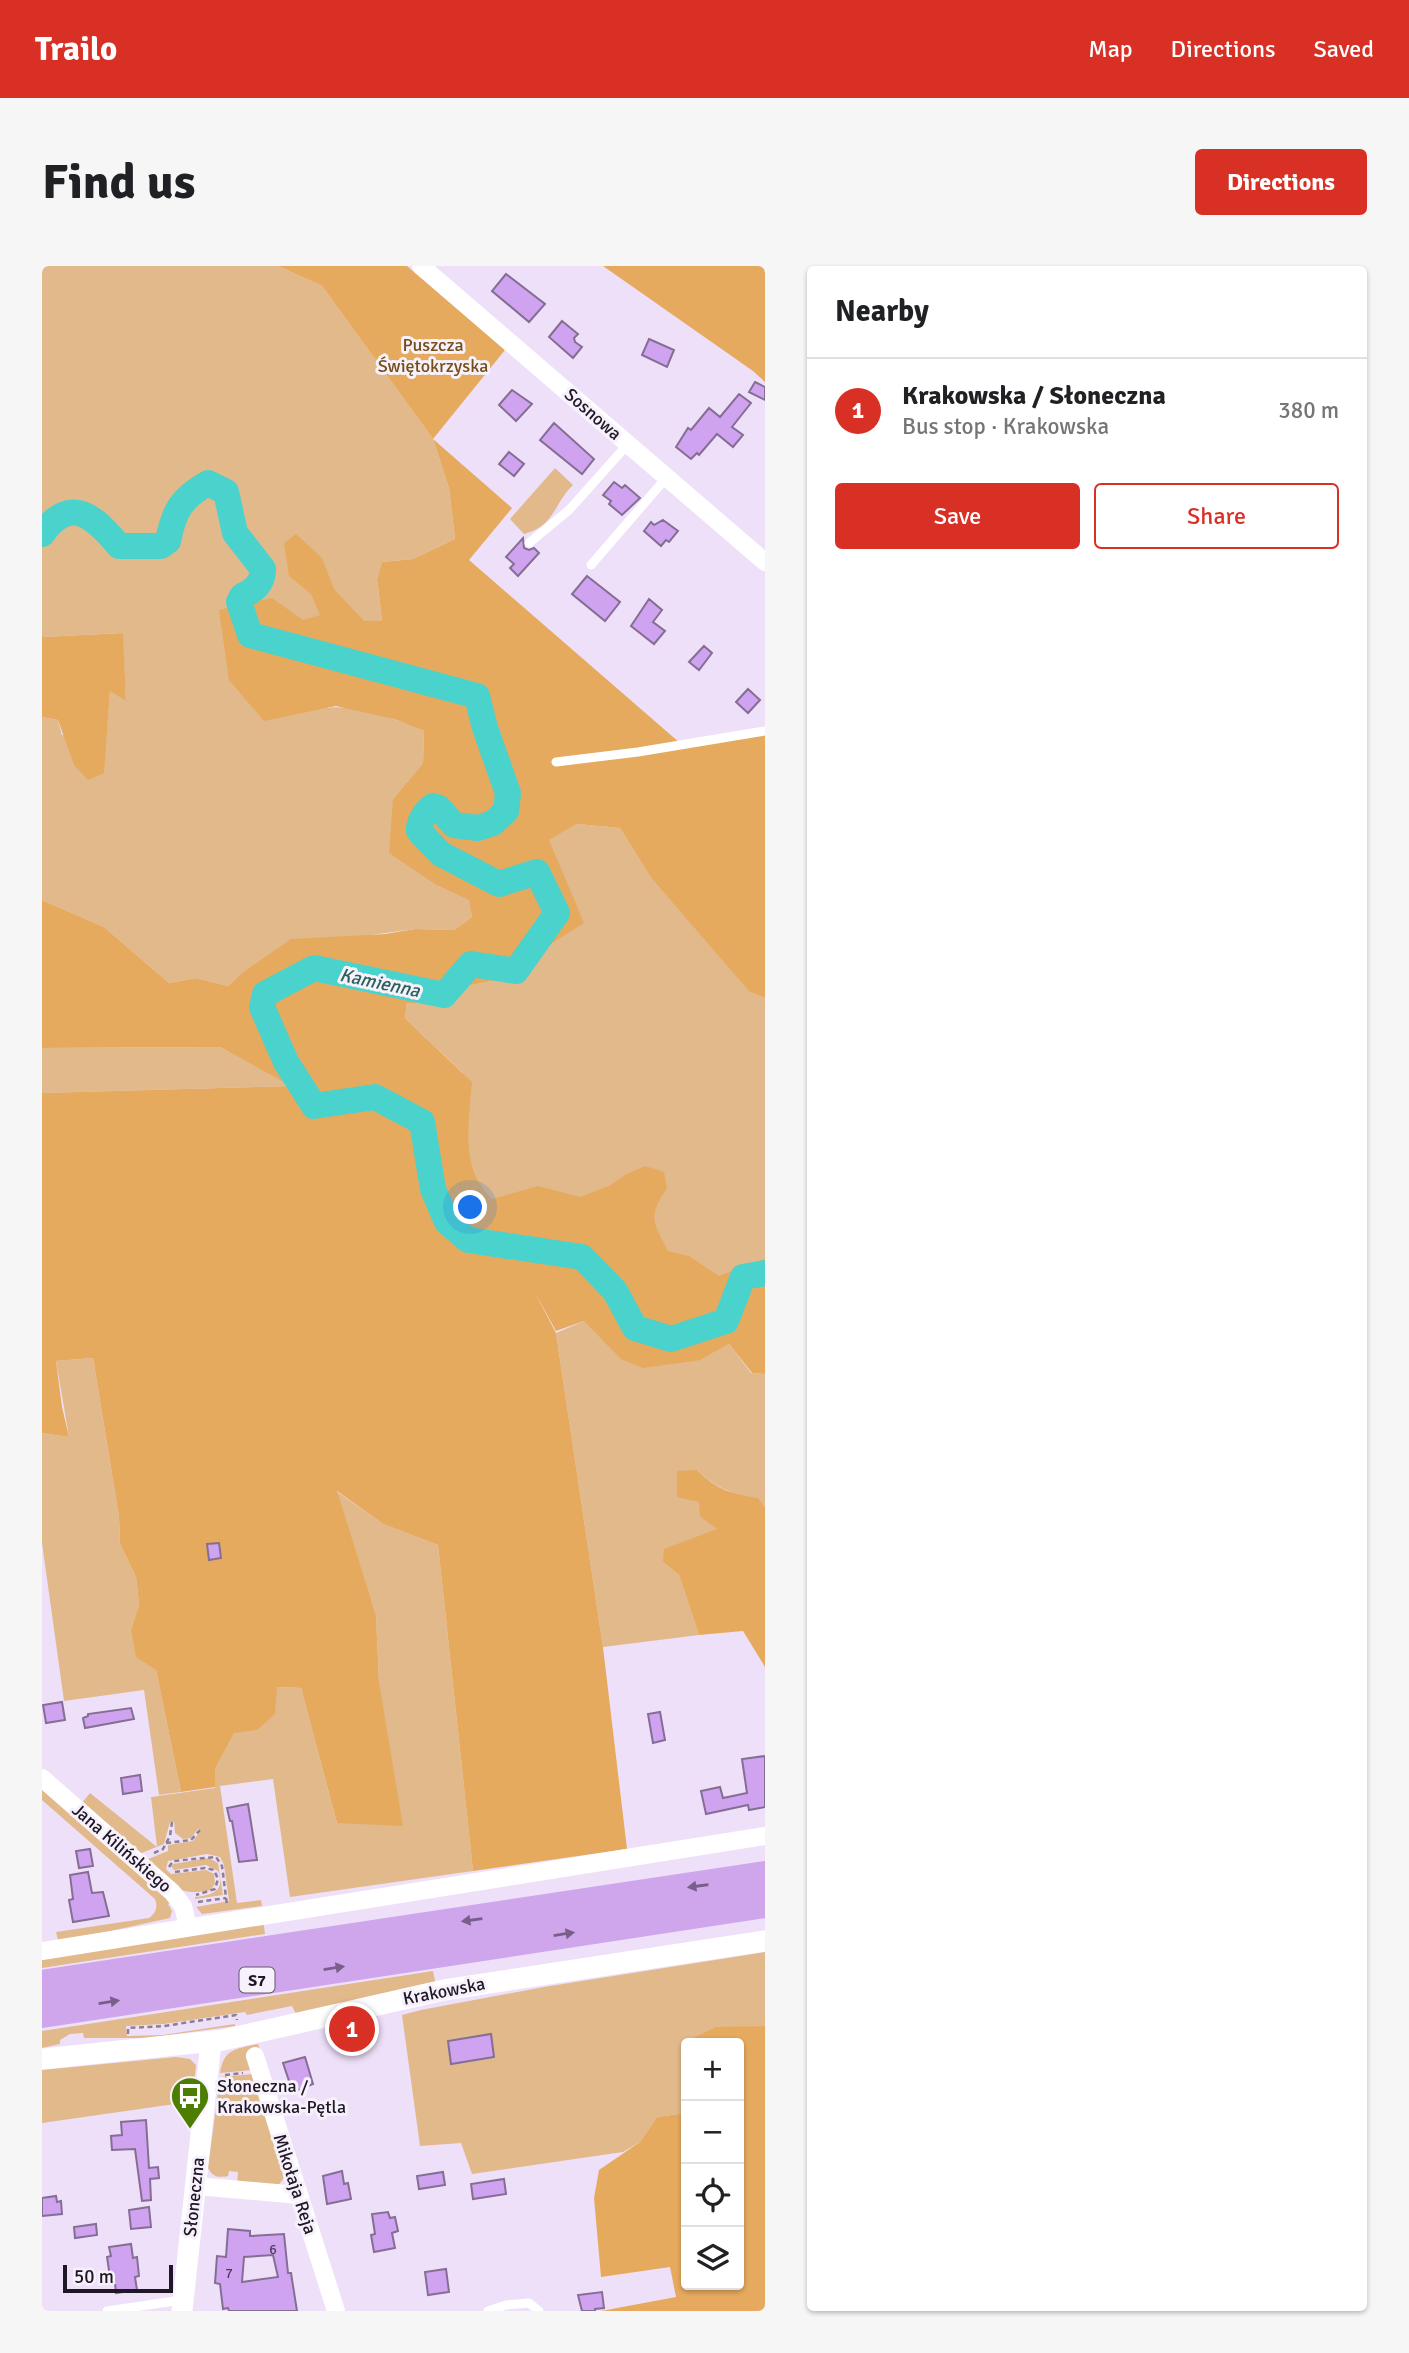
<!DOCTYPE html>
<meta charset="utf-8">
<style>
body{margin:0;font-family:Signika,sans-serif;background:#f6f6f6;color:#202124}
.controls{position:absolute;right:21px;bottom:21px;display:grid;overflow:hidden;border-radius:7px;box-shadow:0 2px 5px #0004}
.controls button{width:63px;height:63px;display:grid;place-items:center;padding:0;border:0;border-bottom:2px solid #e0e0e0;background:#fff;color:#202124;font:35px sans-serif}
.scale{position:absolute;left:21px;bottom:18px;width:110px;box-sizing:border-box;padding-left:7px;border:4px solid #201726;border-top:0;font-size:19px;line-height:24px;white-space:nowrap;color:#201726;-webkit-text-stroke:5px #f6f1fa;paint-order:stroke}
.you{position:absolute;left:429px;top:942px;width:24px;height:24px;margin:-18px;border:5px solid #fff;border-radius:50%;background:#1a73e8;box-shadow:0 0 0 10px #1a73e833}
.badge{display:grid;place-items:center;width:46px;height:46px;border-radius:50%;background:#d93025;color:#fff;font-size:23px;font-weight:700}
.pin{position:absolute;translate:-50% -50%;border:4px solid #fff;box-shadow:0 2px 7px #0006}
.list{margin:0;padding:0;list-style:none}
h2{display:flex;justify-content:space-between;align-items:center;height:91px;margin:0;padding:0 28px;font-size:30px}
h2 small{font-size:23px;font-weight:400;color:#757577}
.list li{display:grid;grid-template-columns:46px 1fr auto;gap:21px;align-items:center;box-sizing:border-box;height:105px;padding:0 28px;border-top:2px solid #e0e0e0}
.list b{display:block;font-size:26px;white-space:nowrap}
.list p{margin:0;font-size:23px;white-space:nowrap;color:#757577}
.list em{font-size:23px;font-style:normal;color:#757577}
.actions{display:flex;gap:14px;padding:21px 28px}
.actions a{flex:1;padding:16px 0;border:2px solid #d93025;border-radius:7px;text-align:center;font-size:24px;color:#d93025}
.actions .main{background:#d93025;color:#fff}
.icon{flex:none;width:38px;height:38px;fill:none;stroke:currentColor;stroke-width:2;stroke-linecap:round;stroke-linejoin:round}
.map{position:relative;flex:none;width:723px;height:2045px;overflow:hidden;border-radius:7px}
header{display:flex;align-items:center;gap:42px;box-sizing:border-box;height:98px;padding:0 35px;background:#d93025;color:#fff}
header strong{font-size:33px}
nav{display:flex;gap:38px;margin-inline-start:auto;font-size:24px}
.intro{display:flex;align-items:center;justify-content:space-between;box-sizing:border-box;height:168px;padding:0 42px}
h1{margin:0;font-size:49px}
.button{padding:18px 32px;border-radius:7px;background:#d93025;color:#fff;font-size:24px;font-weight:700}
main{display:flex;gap:42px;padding:0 42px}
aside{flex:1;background:#fff;border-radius:7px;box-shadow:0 2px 5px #0004}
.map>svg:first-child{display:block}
.green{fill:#e1b98b}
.forest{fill:#e6aa5f}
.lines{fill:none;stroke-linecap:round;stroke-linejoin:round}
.river{stroke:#4ad2cc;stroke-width:26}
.building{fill:#d0a3f0;stroke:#846e94;stroke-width:2;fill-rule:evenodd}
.path{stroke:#8b7f93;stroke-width:2.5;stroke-dasharray:5 3.5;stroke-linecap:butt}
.service{stroke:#fff;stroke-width:9}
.minor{stroke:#fff;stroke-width:18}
.tertiary{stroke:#fff;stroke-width:21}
.motorway{stroke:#cfa6ec;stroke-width:30}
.oneway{fill:#785e89}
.labels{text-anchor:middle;stroke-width:6;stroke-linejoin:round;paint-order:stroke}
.number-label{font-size:14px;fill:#4c3a58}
.shield{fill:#f6f1fa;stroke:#605866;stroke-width:2}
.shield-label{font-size:16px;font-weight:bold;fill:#201726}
.park-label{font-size:18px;fill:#754d15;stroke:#f6f1fa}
.street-label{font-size:18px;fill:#201726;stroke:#f6f1fa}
.poi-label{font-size:18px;fill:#201726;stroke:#f6f1fa;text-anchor:start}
.water-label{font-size:19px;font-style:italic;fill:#29615e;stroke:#f6f1fa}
</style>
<header>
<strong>Trailo</strong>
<nav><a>Map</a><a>Directions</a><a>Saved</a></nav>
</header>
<div class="intro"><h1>Find us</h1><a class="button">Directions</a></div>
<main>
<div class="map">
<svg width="723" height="2045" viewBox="0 0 723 2045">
<rect width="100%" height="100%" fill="#eee0f9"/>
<path class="green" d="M0,0H236L280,20L391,173L407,222L413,273L371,293L340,296L335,313L340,355H322L278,443C312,436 351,452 382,465L381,497L351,533L396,620L428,634L430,651L412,664L373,663L239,681L201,706L186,720L154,712L127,717L62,661L0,634V451L16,454L20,469L64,473L68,424L84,434L80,367L0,371Z
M513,202L531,219C512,237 513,260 482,268L468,253Z
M535,558L578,562L609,612L707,724L723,732V1044L408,942L421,807L363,752L365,737H405L425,720L479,709L506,680L541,657L506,574Z
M178,781L250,820L0,827V782Z
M542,1055L659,1094L687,1078L709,1107L723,1108V1241L715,1232C686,1226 677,1224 655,1204L657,1236L676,1263L621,1296L637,1309L657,1369L561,1381L514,1067Z
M51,1092L77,1251L78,1278L94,1311L97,1339L89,1363L114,1404L139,1526L117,1529L102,1424L22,1435L0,1277V1167L27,1171L14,1095Z
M294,1225L341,1258L396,1279L431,1605L248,1631L231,1513L178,1520L195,1637L219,1634L220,1640L160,1648L154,1641L187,1635L182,1599L178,1591L165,1588L126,1595L124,1603L129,1608L164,1604L172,1608L173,1617L169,1624C133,1632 129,1616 104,1594L126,1585V1579L151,1575L159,1564L156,1563L149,1572L141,1573L133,1567L132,1556H128L122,1578L97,1588L39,1538L48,1527L115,1581L109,1531L173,1522V1503L192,1466L215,1464L235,1421L259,1422L295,1557L337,1416L334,1349Z
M0,1521L130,1636L126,1638L130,1645L128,1652L64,1666L16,1674L14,1666L107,1652C114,1647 116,1641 113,1633L0,1534Z
M167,1592L176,1597L181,1629L153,1633V1631C170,1629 184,1625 176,1605L164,1599L132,1604L129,1600L131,1598Z
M221,1653L223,1668L0,1702V1689Z
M723,1686V1760L703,1761L651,1772L650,1777H644V1847L615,1851L598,1876L581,1886L430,1908L419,1877L378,1880L360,1749L379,1744L502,1721Z
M391,1705L394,1719L255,1750L250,1740L205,1749L203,1746L122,1758L84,1760L85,1770L121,1769L193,1758V1760L105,1772H42L41,1767L28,1768L18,1774V1778L0,1782V1765Z
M216,1778L219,1788L210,1804L178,1807C182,1782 194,1783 216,1778Z
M134,1791L148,1793L154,1799L150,1838L140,1837L0,1857V1804Z
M211,1808L243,1910L236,1920L195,1919L196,1906L187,1905L186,1910C176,1912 171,1911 166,1902L178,1811Z"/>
<path class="forest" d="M236,0H365L463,84L391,173L470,242L427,294L638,477L723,464V732L707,725L609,612L578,562L535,558L507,574L542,657L506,680L479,709L425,720L405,737H365L363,752L430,816C427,857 417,901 450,933L496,920L538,931L569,919L583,909L603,900L622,906L625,922C605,952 611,955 626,985L647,990L677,1010L723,993V1108L710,1107L687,1078L659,1094L601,1102L579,1093L542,1055L514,1065L492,1025L514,1067L561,1381L585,1583L431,1605L396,1279L341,1258L295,1225L334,1349L337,1416L361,1560L295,1557L259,1422L235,1421L233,1448L215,1464L192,1467L173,1503V1521L139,1526L114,1404L94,1391L89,1363L97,1339L94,1311L78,1278L77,1251L51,1092L14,1095L20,1141L27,1171L0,1167V827L249,820L178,781L0,782V634L62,661L127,717L154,712L186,720L201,706L249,673L343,668L373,663L412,664L430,651L427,634L396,620L347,587L351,533L381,497L382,465L352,453L294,440L222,455L187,414L177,344L230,332L261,354L278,349L269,328L247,310L242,277L254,268L280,292L292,323L322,355H340L335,313L340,296L371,293L413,273L407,222L391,173L280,20Z
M561,0H723V116L711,105Z
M81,367L84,435L68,425L62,507L46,514L32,499L16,454L0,451V371Z
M655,1204C677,1225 686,1226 716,1232L723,1241V1401L701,1365L657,1369L637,1309L621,1296L622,1283L675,1263L658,1250L657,1236L635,1231V1205Z
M723,1760V2045H559L634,2031L628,2001L559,2011L552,1932L557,1904L598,1876L615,1851L644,1847V2019H697V1777H650L651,1772L674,1761Z"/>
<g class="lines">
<path class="river" d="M0,268C29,228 53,251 77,280H119L126,275C132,245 139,232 166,217L184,226L193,267L221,303C221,317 212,325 200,330L197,336L208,369L435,430L443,462L466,527L464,545L451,557L436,562L412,559L397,542L391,540C384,544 376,557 377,565L399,588L457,618L495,606L515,647L474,705L429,698L402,729L272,702L223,728L220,741L244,796L272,840L333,831L380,856L391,923L405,956L426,974L540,991L573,1025L593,1062L629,1073L684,1055L701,1011L723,1007"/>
</g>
<path class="building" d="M464,8L503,38L487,56L450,25Z
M520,55L536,68L532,72L533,76L540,81L531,92L507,71Z
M607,73L632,84L625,101L600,89Z
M713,116L723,121V134L707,126Z
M470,124L490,138L474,155L457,139Z
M697,128L709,137L690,161L701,169L691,181L675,168L657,189L655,187L649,193L634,181L646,162L649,164L667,142L678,151Z
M512,157L552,193L540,208L498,174Z
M467,186L482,198L472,210L457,198Z
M572,216L580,222L583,219L598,232L580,249L567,238L569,235L561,229Z
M621,254L636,265L627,276L624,274L619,280L602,265L609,256L612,259Z
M481,272L482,282L487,284L492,282L497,287L476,310L468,302L472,298L464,291Z
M545,310L578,336L563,355L530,328Z
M607,333L620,344L611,356L623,365L612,378L589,360Z
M662,380L670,387L657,404L647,396Z
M706,423L718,434L706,447L694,436Z
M177,1277L179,1292L167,1294L165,1278Z
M20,1436L23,1454L4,1457L1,1439Z
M89,1442L92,1453L43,1462L41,1452L46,1450V1448Z
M618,1446L623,1474L611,1477L606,1448Z
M723,1490V1541L707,1544L706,1539L664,1548L659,1525L678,1521L681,1532L705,1527L700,1493Z
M98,1509L100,1525L81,1528L79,1512Z
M206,1538L215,1594L197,1596L190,1555H188L185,1542Z
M48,1583L51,1600L37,1602L34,1585Z
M46,1606L50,1627L61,1626L67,1650L31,1656L27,1634L31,1633L28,1609Z
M449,1768L452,1791L409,1798L406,1775Z
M263,1791L271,1818L251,1827L241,1797Z
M104,1854L107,1902L116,1901L117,1912L108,1913L109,1934L100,1935L93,1883L70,1884L69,1870L80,1869L79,1856Z
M300,1905L302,1918L306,1917L309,1933L285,1938L281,1910Z
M401,1906L403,1919L377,1923L375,1910Z
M462,1913L464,1928L431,1933L429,1918Z
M14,1930L15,1936L19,1935L20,1948L0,1950V1932Z
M107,1941L109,1961L89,1963L87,1944Z
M346,1946L348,1952L353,1951L356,1965L350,1967L353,1982L332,1986L329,1969L333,1968L330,1948Z
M54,1958L55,1969L33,1972L32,1961Z
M186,1963L208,1965V1970L242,1968L246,2007H249L255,2045H187L186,2042L181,2043L178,2018L173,2017L175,1990L184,1991ZM231,1989L236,2011L200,2016L202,1991Z
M89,1978L91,1992L95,1991L97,2010L93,2011L95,2024L74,2027L73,2017L69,2018L65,1991L69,1990L67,1981Z
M404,2003L407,2026L386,2029L383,2006Z
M560,2026L562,2042L553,2043V2045H540L536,2029Z"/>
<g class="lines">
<path class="path" d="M124,1577L149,1574L158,1564
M112,1587L121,1583L128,1570L130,1556
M127,1601L131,1595L174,1591L180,1600L185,1639
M133,1606L163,1602L172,1604L176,1613L173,1623L154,1629
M156,1636L184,1632
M86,1768V1762L122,1760L194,1749L195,1754
M183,1809L201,1807"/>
<path class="service" d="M487,277L527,244L586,178
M549,299L625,211
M514,496L596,486L723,465
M65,2045L140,2034
M446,2045L464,2039L487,2037L497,2045"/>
<path class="minor" d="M379,0L723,296
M0,1512L130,1626L141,1640L146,1661
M0,1685L723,1570
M213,1790L294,2045
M154,1920L257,1929"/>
<path class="tertiary" d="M0,1793L181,1774L402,1724L723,1675
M140,2045L169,1776"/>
<path class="motorway" d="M0,1719L723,1610
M0,1747L723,1637"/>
</g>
<defs><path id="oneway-solid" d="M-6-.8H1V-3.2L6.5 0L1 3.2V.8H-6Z" transform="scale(1.75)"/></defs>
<g class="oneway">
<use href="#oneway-solid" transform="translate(656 1620) rotate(172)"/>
<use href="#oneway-solid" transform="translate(430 1654) rotate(172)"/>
<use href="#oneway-solid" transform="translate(522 1668) rotate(-9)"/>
<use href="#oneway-solid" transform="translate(292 1702) rotate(-9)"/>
<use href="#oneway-solid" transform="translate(67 1736) rotate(-9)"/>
</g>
<defs>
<g id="bus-pin" transform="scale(2.0125)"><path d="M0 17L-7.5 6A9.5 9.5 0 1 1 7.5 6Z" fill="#4e7d04" stroke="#f6f1fa"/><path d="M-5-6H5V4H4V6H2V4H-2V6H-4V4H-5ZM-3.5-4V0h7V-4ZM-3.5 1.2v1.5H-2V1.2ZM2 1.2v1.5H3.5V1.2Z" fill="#fff"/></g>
</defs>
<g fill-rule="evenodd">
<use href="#bus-pin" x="148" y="1830"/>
</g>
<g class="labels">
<g class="number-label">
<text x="231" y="1988">6</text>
<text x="187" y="2012">7</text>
</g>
<rect class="shield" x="197.5" y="1701.5" width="35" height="25" rx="5"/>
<g class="shield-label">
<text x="215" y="1720">S7</text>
</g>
<g class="park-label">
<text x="391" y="85">Puszcza<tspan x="391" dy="21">Świętokrzyska</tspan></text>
</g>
<g class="street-label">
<text transform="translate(551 148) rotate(41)" y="6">Sosnowa</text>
<text transform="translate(80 1582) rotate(41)" y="6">Jana Kilińskiego</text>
<text transform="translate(402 1725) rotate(-11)" y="6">Krakowska</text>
<text transform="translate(253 1918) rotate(72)" y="6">Mikołaja Reja</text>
<text transform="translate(152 1931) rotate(-84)" y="6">Słoneczna</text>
</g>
<g class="poi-label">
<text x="175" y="1826">Słoneczna /<tspan x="175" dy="21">Krakowska-Pętla</tspan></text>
</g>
<g class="water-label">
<text transform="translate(338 716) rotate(12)" y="7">Kamienna</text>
</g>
</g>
</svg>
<div class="controls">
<button>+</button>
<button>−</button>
<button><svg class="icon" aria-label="locate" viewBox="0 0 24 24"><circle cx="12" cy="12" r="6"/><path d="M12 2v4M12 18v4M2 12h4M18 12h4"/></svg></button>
<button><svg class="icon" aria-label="layers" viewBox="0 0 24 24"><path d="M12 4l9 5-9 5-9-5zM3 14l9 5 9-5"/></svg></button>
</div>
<div class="scale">50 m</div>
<div class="you"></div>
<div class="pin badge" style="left:310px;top:1763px">1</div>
</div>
<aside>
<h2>Nearby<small></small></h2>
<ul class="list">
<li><span class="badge">1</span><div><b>Krakowska / Słoneczna</b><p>Bus stop · Krakowska</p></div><em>380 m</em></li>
</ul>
<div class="actions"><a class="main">Save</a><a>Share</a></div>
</aside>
</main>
